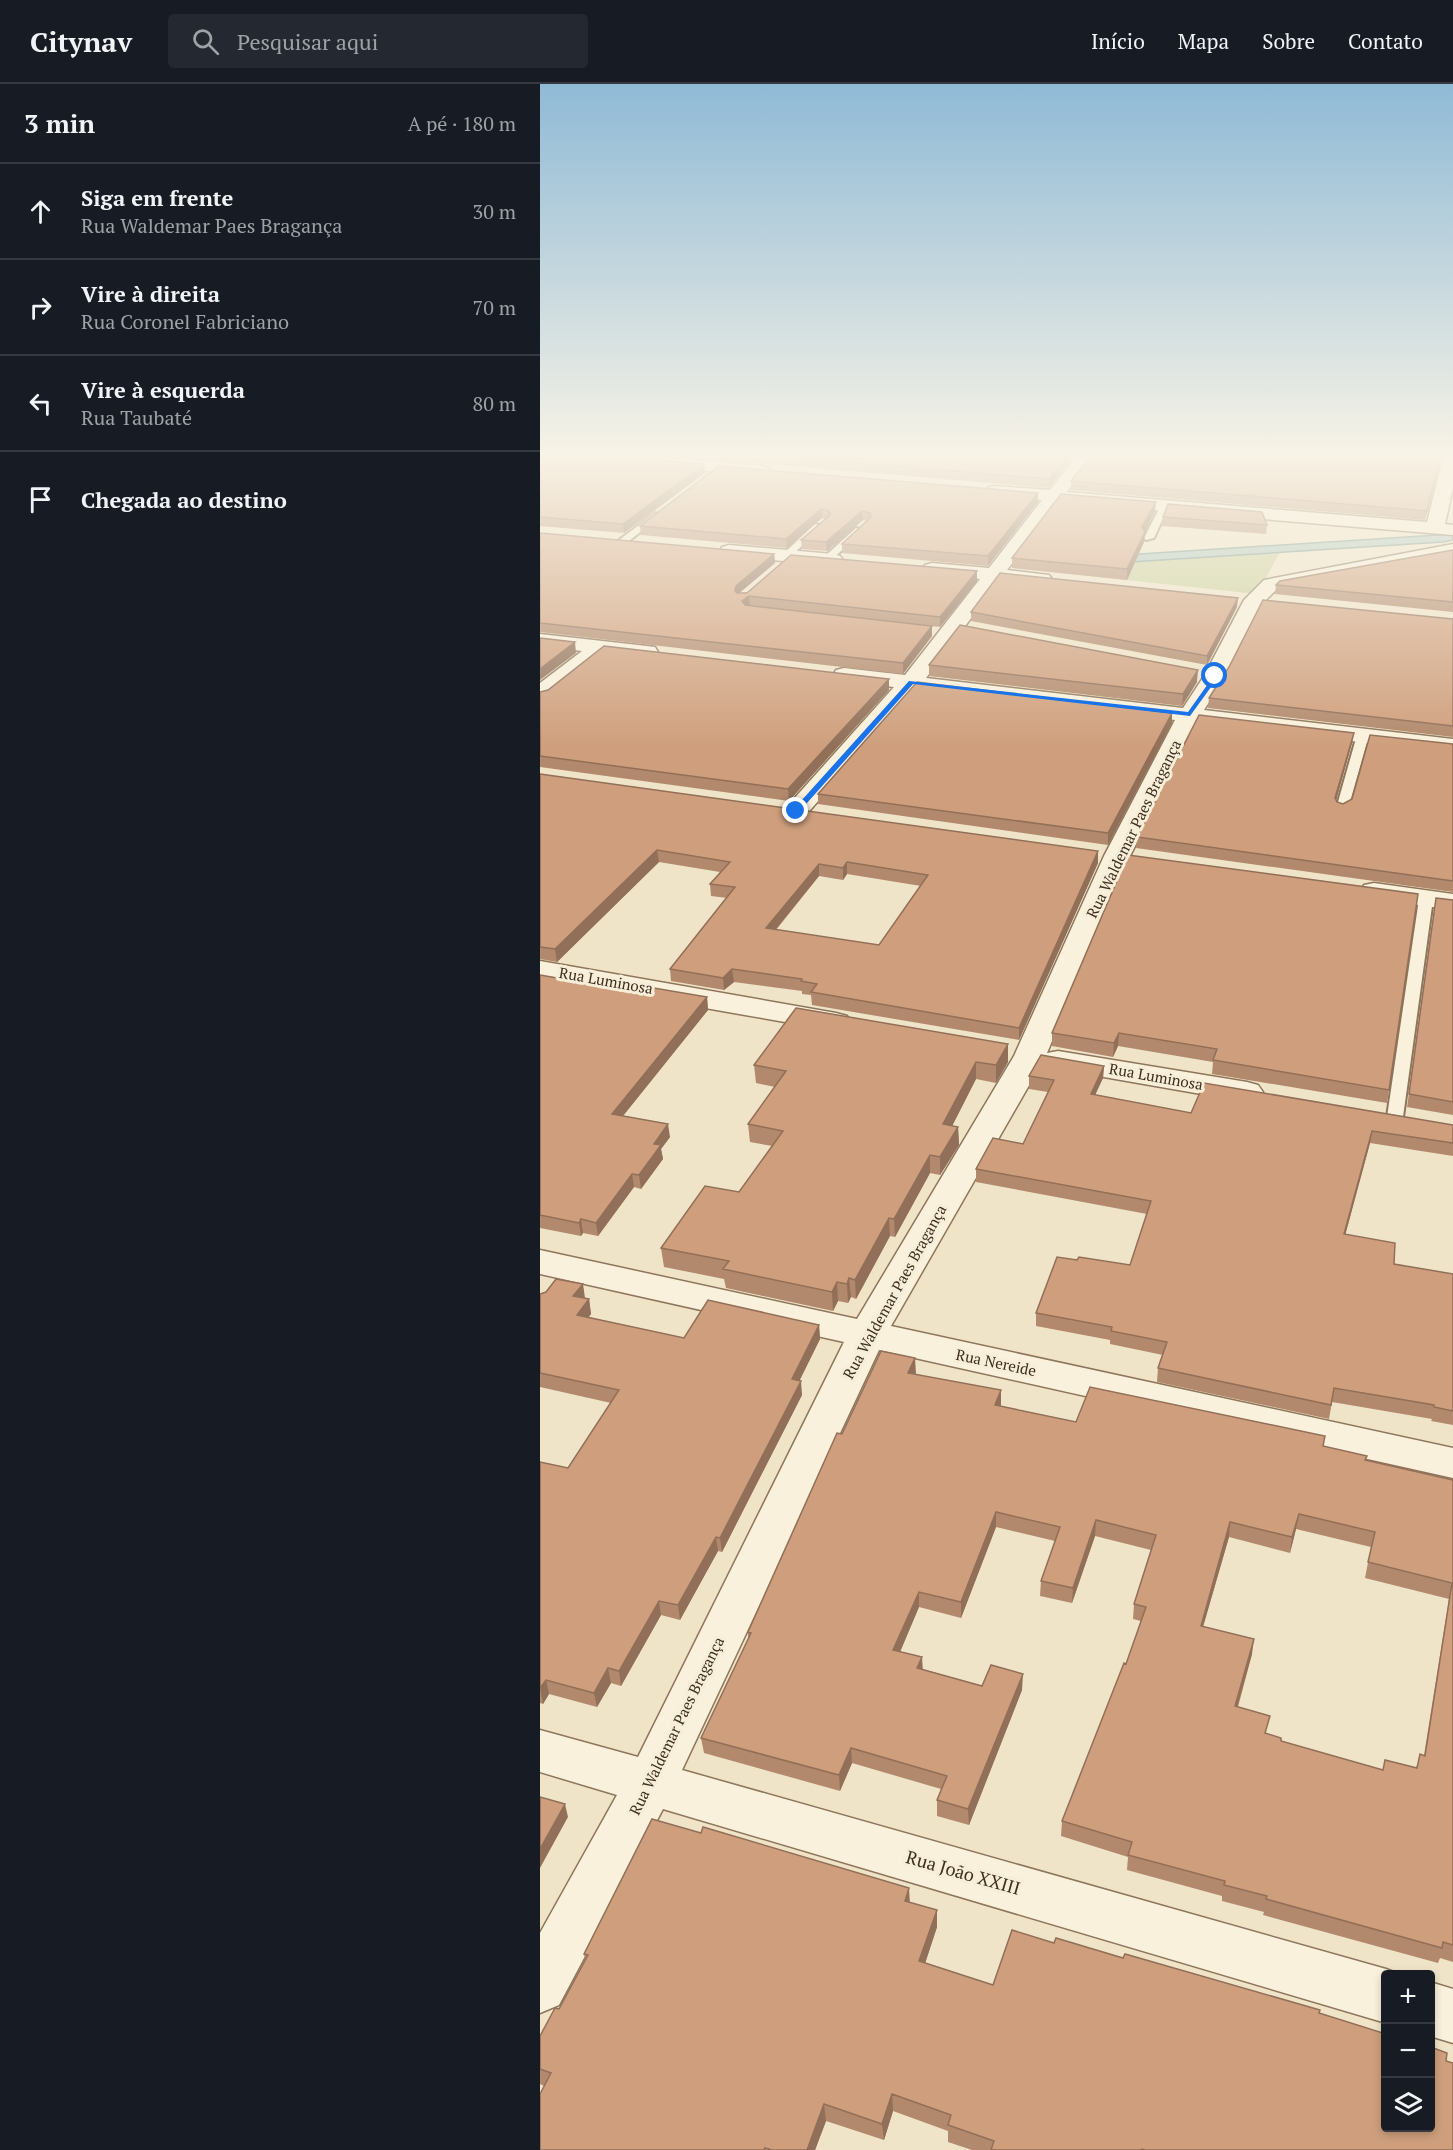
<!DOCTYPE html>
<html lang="pt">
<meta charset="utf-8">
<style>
body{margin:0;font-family:"PT Serif",serif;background:#242831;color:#f1f3f6}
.controls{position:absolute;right:18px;bottom:18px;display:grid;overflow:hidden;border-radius:6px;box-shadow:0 3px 9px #0003}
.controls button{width:54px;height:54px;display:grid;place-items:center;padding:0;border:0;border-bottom:2px solid #363941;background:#171b24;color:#f1f3f6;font:30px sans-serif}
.stop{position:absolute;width:18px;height:18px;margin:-14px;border:4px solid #1a73e8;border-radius:50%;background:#fff}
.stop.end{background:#1a73e8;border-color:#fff;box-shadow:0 2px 6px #0008}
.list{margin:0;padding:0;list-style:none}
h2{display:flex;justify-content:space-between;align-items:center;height:78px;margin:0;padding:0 24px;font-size:26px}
h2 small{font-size:20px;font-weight:400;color:#9ea1a6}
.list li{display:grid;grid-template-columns:39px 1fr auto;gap:18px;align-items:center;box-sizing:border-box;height:96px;padding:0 24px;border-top:2px solid #363941}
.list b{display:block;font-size:22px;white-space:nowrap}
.list p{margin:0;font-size:20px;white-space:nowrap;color:#9ea1a6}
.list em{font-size:20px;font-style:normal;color:#9ea1a6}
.icon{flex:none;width:33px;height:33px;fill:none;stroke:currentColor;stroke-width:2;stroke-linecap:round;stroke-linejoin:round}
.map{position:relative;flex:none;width:913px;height:2066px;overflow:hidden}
header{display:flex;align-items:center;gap:36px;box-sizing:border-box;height:84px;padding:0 30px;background:#171b24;border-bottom:2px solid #363941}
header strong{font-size:28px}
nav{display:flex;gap:33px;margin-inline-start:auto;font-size:21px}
.search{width:420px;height:54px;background:#242831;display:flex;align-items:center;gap:15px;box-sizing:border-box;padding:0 21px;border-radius:6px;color:#9ea1a6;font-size:22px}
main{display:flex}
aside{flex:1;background:#171b24}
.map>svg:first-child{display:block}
.green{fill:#c9cf9b}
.water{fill:#a9c4bc;stroke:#6f938a;stroke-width:1.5}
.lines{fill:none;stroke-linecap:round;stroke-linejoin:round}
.service-casing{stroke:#8d765c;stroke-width:4}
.minor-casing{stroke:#8d765c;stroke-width:3}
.service{fill:#faf1dc;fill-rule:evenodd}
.minor{fill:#faf1dc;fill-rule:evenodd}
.wall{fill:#b2896c;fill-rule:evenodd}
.shaded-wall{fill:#916f58}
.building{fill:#cf9f7d;stroke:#916f58;stroke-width:1.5;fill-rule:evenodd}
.route{fill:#1a73e8}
.labels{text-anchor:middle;stroke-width:6;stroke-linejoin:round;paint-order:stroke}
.street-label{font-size:15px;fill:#3d2e20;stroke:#f7eed8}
.near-street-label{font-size:18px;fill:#3d2e20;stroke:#f7eed8}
</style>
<header>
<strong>Citynav</strong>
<div class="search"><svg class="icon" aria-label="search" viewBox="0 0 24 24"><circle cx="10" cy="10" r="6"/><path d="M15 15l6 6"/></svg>Pesquisar aqui</div>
<nav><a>Início</a><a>Mapa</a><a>Sobre</a><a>Contato</a></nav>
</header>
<main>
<aside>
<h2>3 min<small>A pé · 180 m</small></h2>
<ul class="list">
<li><svg class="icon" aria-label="ahead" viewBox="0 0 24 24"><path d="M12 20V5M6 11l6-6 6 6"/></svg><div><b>Siga em frente</b><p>Rua Waldemar Paes Bragança</p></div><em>30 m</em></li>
<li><svg class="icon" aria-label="right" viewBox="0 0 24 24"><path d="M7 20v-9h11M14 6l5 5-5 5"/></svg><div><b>Vire à direita</b><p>Rua Coronel Fabriciano</p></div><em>70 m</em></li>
<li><svg class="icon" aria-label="left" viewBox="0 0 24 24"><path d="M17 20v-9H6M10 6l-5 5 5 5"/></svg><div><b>Vire à esquerda</b><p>Rua Taubaté</p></div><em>80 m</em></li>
<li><svg class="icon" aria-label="arrive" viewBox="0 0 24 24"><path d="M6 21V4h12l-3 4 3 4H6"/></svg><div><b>Chegada ao destino</b></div></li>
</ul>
</aside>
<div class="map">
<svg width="913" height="2066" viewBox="0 0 913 2066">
<rect width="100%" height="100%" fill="#f0e4c8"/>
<path class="green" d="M740,468L717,510L484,485Z"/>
<path class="water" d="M913,450V456L903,458L543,481L538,474Z"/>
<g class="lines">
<g class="service-casing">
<path id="service" d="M622,419L629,421L614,454L606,456L604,454Z
M115,429L122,431L85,460H79V456Z
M275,440L283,442L249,474H243V470Z
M316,444L324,446L289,478H283V474Z
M823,647L829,651L808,725L802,729L798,728L796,725L817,651Z
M886,811L893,815L863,1033L855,1038L847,1033L879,815Z"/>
</g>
<g class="minor-casing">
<path id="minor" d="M67,374H132L224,382L232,387L224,392L75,379L69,378Z
M535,374H552L527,408L887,438L903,374H913V403L905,440L913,441V451L519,418L467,486L509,491L512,495L509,499L502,501L459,497L386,594L643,624L664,592L704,516L724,496L913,460V472L738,504L723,519L686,592L664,626L913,655V669L657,639L590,772L507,969L518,967L707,998L718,1001L723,1008L718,1015L707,1018L518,985L507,983L503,977L351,1242L913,1364V1394L339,1266L142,1686L846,1885L859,1890H846V1939L123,1725L19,1921L0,1929V1849L77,1711L0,1688V1646L98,1673L304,1258L0,1190V1166L317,1235L474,972L564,772L635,636L376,606L265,732L256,735L247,732L243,727L354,603L296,596L293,591L296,586L304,584L365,591L440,495L385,489L382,485L385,481L392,479L449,484L502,416L455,412L449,411L446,407L449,403L455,402L510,406Z
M189,461L293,470L300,472L303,476L300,480L293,482L182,471L180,467L182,463Z
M0,550L107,562L115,563L118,568L115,573L107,574L66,570L8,615L0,617V599L42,567L0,562Z
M834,799L913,810V826L824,813L820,807L824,801Z
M0,877L296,929L307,932L311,938L307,944L296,947L0,895Z
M890,1898L913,1905V1959L890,1952Z"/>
</g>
<use href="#service" class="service"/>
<use href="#minor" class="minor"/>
</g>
<path class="wall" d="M0,374L164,380L165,389L84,449L0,442Z
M159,374H532L509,404Z
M549,374H901L885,436L531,406V397Z
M179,382L498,409V418L448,482L302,469V460L327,437L323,436L287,467L262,465L261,456L286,435L282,434L247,464L101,451L100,442Z
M615,427L605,448L604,458L587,496L472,484V474Z
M623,433L727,441L726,450L622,442Z
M0,449L234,470L235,479L199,509L437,487V497L400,543L210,522L392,542V552L363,590L0,548Z
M913,466V528L735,510L736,501Z
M697,523L667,581L431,537V528Z
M913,535V653L668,624L669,614Z
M389,581L657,598L642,622L389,592Z
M349,595V606L249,717L0,683V608Z
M632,639L568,761L278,720V710Z
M812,659L796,716L797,718L803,720L913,660V808L596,764L597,753Z
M0,690L558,779L479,956L272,921L271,911L262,910V907L194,898L184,906L131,897L130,885L187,814L171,812L170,800L180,788L119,778L17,878L0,875ZM307,790L381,802L339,861L236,846L279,792L303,796Z
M878,810L847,1019L672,990L673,978L578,962L573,973L512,962V949Z
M896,814L913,816V1031L867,1023Z
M0,891L109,910L167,913L168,926L83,1032L130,1053L121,1065L123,1075L101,1105L94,1103L58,1152L43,1149L41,1152L0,1144Z
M468,978L456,999L436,995L412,1042L418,1043L419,1061L400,1091L390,1089L355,1153L350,1152L316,1215L311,1213L308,1219L298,1217L293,1227L186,1204L184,1195L124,1183L121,1164L199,1108L232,1062L210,1058L208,1040L235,1003L216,999L214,981Z
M564,982L563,994L555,1011L651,1029L913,1042V1072L830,1059L805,1151L854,1180L913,1190V1341L891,1337L892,1335L792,1318L789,1335L617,1298L618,1284L623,1271L570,1260V1256L496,1242V1229L590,1181L607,1130L436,1098V1085L483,1060L508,1008L489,1005V992Z
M0,1210L49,1215L51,1230L48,1233L144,1254L279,1241L280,1255L259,1297L262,1311L182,1468L178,1467L140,1536L121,1531L81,1602L71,1599L57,1623L9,1610L3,1620L0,1619V1378L28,1384L71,1319L0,1303Z
M375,1290L461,1321V1322L536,1338L783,1362L826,1376L913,1396V1878L900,1874L898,1879L723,1831L724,1828L682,1817V1812L587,1786L588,1773L521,1752L522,1737L586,1580L601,1537L593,1535L594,1520L611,1466L555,1452L532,1519L500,1512L501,1497L515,1457L456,1443L421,1534L379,1523L360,1568L382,1585L442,1602L482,1606L429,1741L397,1732V1716L401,1705L312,1679L300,1707L164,1669L161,1654L208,1555V1548L302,1350ZM756,1445L831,1463L825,1494L909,1515L884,1671L876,1683L843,1686L741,1657L727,1650L698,1623L712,1570L663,1542L689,1453L750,1469Z
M370,1819L397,1826V1843L385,1879L453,1901L514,1859L583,1874L779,1929L906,1977L913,2066H432L408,2058V2047L353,2027L344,2056L286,2037L275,2066H0L4,2002L0,2000V1952L19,1925L45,1876L44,1870Z"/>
<path class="shaded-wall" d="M526,374H532L509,404V395Z
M900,374H901L885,436L887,427Z
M164,380L165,389L84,449L83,440Z
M498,409V418L448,482V472Z
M616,418L615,427L602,453V443Z
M281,425L282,434L247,464L246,455Z
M322,427L323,436L287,467L286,458Z
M605,448L604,458L587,496V485Z
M234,470L235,479L197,511L195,507L196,502Z
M437,487V497L400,543V533Z
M209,512L210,522L203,526L202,517Z
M698,514L697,523L667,581V572Z
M392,542V552L363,590V579Z
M35,558L36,569L0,596V585Z
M658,586L657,598L642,622L643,610Z
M349,595V606L249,717L248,705Z
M632,629V639L568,761V749Z
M814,649L812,659L794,724L795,714Z
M117,766L119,778L17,878L15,865Z
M558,767V779L479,956V944Z
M307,778V790L303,796V784Z
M279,780V792L227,856L226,844Z
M192,885L194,898L184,906L183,894Z
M167,913L168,926L74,1043L72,1030Z
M579,949L578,962L573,973L574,959Z
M468,960V978L456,999V981Z
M436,978V995L404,1058L403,1040Z
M564,982L563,994L550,1022L551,1010Z
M128,1040L130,1053L121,1065L123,1075L101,1105L99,1091L114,1060Z
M418,1043L419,1061L400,1091V1073Z
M832,1047L830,1059L802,1163L804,1150Z
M390,1071V1089L355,1153L354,1135Z
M92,1090L94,1103L58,1152L56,1139Z
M349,1134L350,1152L316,1215L315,1196Z
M41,1135L43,1149L41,1152L39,1139Z
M309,1194L311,1213L308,1219L307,1200Z
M297,1198L298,1217L293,1227L292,1208Z
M43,1200L45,1214L33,1212Z
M49,1215L51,1230L40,1245L37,1231Z
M279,1241L280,1255L253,1310L252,1295Z
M375,1274L376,1290L368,1289Z
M261,1297L262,1311L182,1468L180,1454Z
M461,1306V1321L455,1336V1321Z
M456,1428V1443L421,1534V1518Z
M759,1430L756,1445L750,1469L752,1453Z
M556,1436L555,1452L532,1519L533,1504Z
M690,1438L689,1453L659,1557L661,1542Z
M176,1453L178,1467L140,1536L138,1521Z
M379,1508V1523L354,1582L353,1566Z
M119,1517L121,1531L81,1602L79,1587Z
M714,1555L712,1570L693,1638L695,1622Z
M382,1573L383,1589L377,1584Z
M68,1584L71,1599L57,1623L54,1609Z
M483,1590L482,1606L429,1741L428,1725Z
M6,1596L9,1610L3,1620L0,1604Z
M311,1664L312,1679L300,1707L299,1691Z
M25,1720L28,1733L0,1784V1765Z
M369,1804L370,1821L365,1817Z
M397,1826V1843L380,1895L379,1877Z
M352,2010L353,2027L344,2056L342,2040Z
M284,2020L286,2037L275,2066H267Z"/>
<path class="building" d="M0,374H92L164,380L83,440L0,433Z
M258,374H526L509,395Z
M549,374H900L887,427L531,397Z
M179,382L498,409L448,472L302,460L331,433L330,429L322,427L286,458L261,456L290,431L289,427L281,425L246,455L100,442Z
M521,410L616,418L602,443L605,448L587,485L472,474Z
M628,420L722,428L727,441L623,433Z
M0,449L234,470L196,502L195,507L197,509H207L251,471L437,487L400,533L209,512L202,517L205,521L392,542L363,579L0,539Z
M913,466V518L736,501L740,497Z
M460,489L698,514L667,572L431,528Z
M723,516L913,535V642L669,614L689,583Z
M420,541L658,586L643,610L389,581Z
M0,554L35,558L0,585Z
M64,562L349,595L248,705L0,672V608L8,606Z
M377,598L632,629L568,749L278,710Z
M659,631L814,649L795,714L797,718L803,720L812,715L830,651L913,660V797L597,753Z
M0,690L558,767L479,944L271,908L277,900L261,897L262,895L192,885L183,894L130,885L195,803L170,800L190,778L117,766L15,865L0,863ZM307,778L388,791L339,861L226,844L279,780L303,784Z
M588,771L878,810L849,1006L673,976L677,965L579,949L574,959L512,949Z
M896,814L913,816V1018L869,1010Z
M0,891L109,910L114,904L167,913L72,1030L128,1040L114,1060L121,1061L99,1091L92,1090L56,1139L41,1135L39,1139L0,1131Z
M256,924L468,960L456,981L436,978L403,1040L418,1043L400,1073L390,1071L354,1135L349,1134L315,1196L309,1194L307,1200L297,1198L292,1208L183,1185L189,1177L121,1164L165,1102L199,1108L243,1047L208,1040L246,987L214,981Z
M501,971L564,982L551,1010L651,1029L664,999L913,1041V1059L832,1047L804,1150L855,1159L854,1180L913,1190V1327L894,1323V1321L794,1304L791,1321L618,1284L627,1258L571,1247L572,1243L496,1229L517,1173L537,1176L539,1173L590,1181L611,1117L436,1085L453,1054L483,1060L514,996L489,992Z
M16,1195L43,1200L33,1212L49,1215L37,1231L144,1254L168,1216L279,1241L252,1295L261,1297L180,1454L176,1453L138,1521L119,1517L79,1587L68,1584L54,1609L6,1596L0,1604V1378L28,1384L79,1306L0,1289V1210L6,1208Z
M341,1267L375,1274L368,1289L461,1306L455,1321L536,1338L550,1303L785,1352L783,1362L827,1372L825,1376L913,1396V1861L903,1858L902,1864L726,1815L727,1812L684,1801L685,1797L588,1771L592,1758L522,1737L584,1579L586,1580L606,1523L594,1520L616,1451L556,1436L533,1504L501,1497L520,1443L456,1428L421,1518L379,1508L353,1566L382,1573L377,1584L442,1602L451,1581L483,1590L428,1725L397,1716L407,1692L311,1664L299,1691L161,1654L211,1549L208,1548L297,1349L302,1350ZM759,1430L835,1448L828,1478L912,1499L885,1672L880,1670L877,1684L845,1676L843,1686L741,1657V1654L725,1649L730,1632L695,1622L714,1555L661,1542L690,1438L752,1453Z
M0,1713L25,1720L0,1765Z
M112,1735L161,1749L163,1743L369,1804L365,1817L397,1826L379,1877L453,1901L472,1846L514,1859L516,1854L583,1874L585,1870L780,1926L779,1929L846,1950V2043H891V1963L907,1969L906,1977L913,1979V2066H605L602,2065L601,2066H451L454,2057L408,2041L411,2031L352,2010L342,2040L284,2020L267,2066H232L225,2064L224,2066H0V2010L11,1989L0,1985V1952L15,1924L19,1925L48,1871L44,1870Z"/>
<linearGradient id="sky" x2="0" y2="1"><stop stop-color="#8fbad6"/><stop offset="0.56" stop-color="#f8f3e6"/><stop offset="1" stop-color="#f8f3e6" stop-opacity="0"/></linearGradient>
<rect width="913" height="663" fill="url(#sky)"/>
<path class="route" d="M675,590L679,592L650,632L373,600L259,728L252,727L369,597L648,628Z"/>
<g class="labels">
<g class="street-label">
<text transform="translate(594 745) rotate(-64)" y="5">Rua Waldemar Paes Bragança</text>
<text transform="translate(66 897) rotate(10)" y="5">Rua Luminosa</text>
<text transform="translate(616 993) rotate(10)" y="5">Rua Luminosa</text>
<text transform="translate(355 1208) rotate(-61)" y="5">Rua Waldemar Paes Bragança</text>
<text transform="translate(456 1279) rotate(12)" y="5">Rua Nereide</text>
<text transform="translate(137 1642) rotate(-64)" y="5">Rua Waldemar Paes Bragança</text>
</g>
<g class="near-street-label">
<text transform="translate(423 1789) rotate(16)" y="6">Rua João XXIII</text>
</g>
</g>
</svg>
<div class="controls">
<button>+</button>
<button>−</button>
<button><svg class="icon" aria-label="layers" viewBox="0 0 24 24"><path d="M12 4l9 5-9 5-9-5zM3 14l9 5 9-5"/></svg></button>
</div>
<div class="stop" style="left:675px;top:592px"></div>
<div class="stop end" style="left:256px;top:727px"></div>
</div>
</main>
